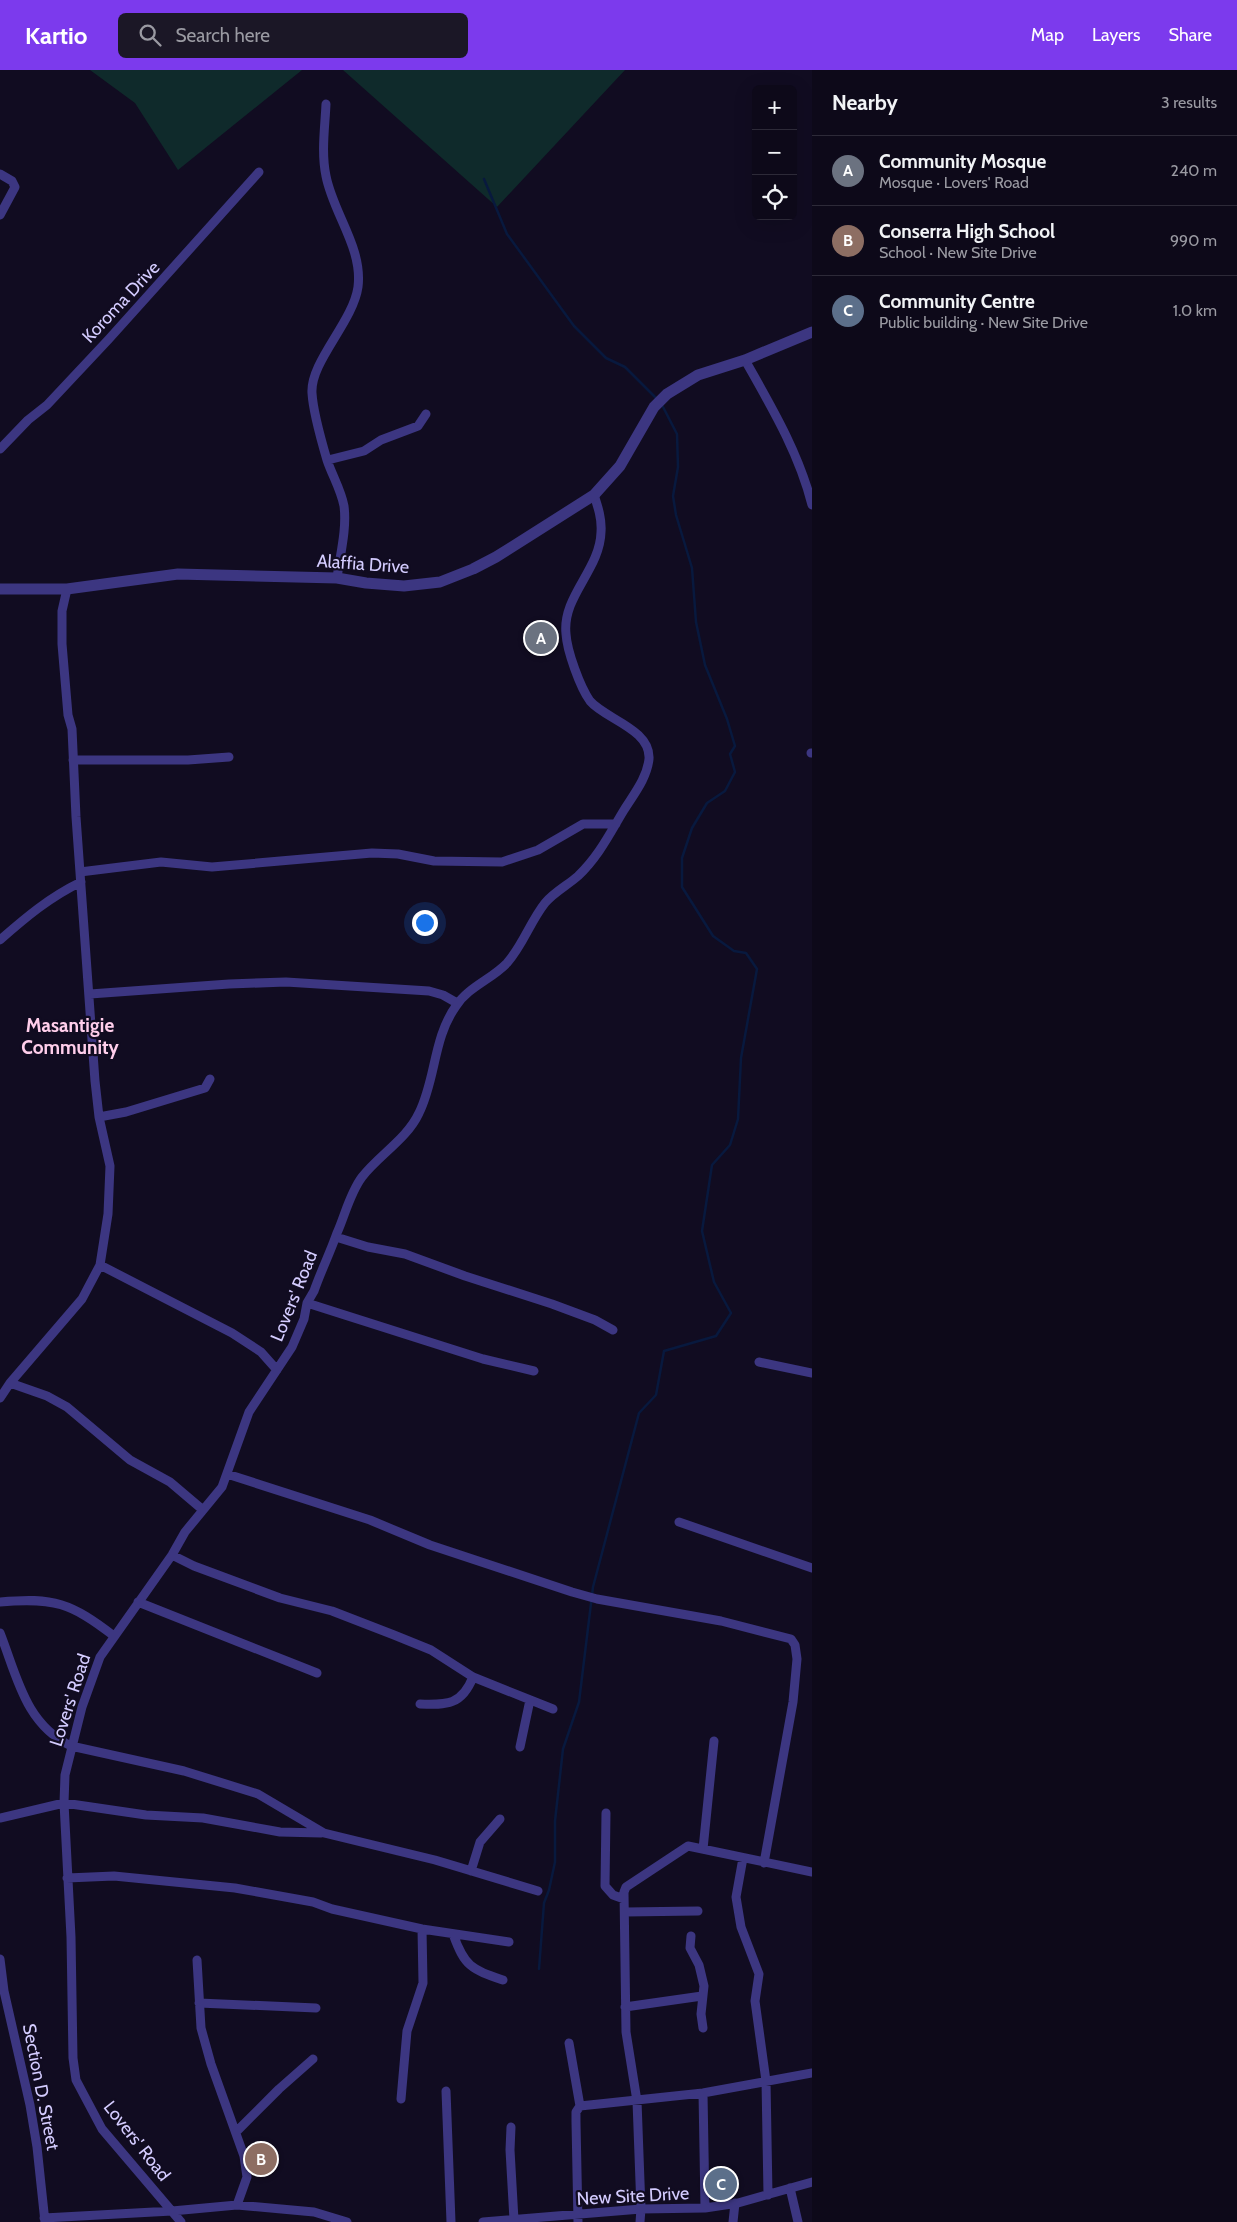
<!DOCTYPE html>
<meta charset="utf-8">
<style>
body{margin:0;font-family:Cabin,sans-serif;background:#1b1726;color:#f1f3f6}
.controls{position:absolute;right:15px;top:15px;display:grid;overflow:hidden;border-radius:8px;box-shadow:0 5px 20px #0002}
.controls button{width:45px;height:45px;display:grid;place-items:center;padding:0;border:0;border-bottom:1px solid #2d2a38;background:#0d0919;color:#f1f3f6;font:25px sans-serif}
.you{position:absolute;left:424px;top:852px;width:18px;height:18px;margin:-12px;border:4px solid #fff;border-radius:50%;background:#1a73e8;box-shadow:0 0 0 8px #1a73e833}
.badge{display:grid;place-items:center;width:32px;height:32px;border-radius:50%;background:#7c3aed;color:#fff;font-size:16px;font-weight:700}
.pin{position:absolute;translate:-50% -50%;border:2px solid #fff;box-shadow:0 1px 5px #0006}
.list{margin:0;padding:0;list-style:none}
h2{display:flex;justify-content:space-between;align-items:center;height:65px;margin:0;padding:0 20px;font-size:21px}
h2 small{font-size:16px;font-weight:400;color:#9a9aa2}
.list li{display:grid;grid-template-columns:32px 1fr auto;gap:15px;align-items:center;box-sizing:border-box;height:70px;padding:0 20px;border-top:1px solid #2d2a38}
.list b{display:block;font-size:19px;white-space:nowrap}
.list p{margin:0;font-size:16px;white-space:nowrap;color:#9a9aa2}
.list em{font-size:16px;font-style:normal;color:#9a9aa2}
.icon{flex:none;width:28px;height:28px;fill:none;stroke:currentColor;stroke-width:2;stroke-linecap:round;stroke-linejoin:round}
.map{position:relative;flex:none;width:812px;height:2152px;overflow:hidden}
header{display:flex;align-items:center;gap:30px;box-sizing:border-box;height:70px;padding:0 25px;background:#7c3aed;color:#fff}
header strong{font-size:24px}
nav{display:flex;gap:28px;margin-inline-start:auto;font-size:18px}
.search{width:350px;height:45px;background:#1b1726;display:flex;align-items:center;gap:12px;box-sizing:border-box;padding:0 18px;border-radius:8px;color:#9a9aa2;font-size:19px}
main{display:flex}
aside{flex:1;background:#0d0919}
.map>svg:first-child{display:block}
.green{fill:#0f2a2b}
.lines{fill:none;stroke-linecap:round;stroke-linejoin:round}
.stream{stroke:#08193e;stroke-width:2.5}
.minor{stroke:#3c3681;stroke-width:9}
.tertiary{stroke:#3c3681;stroke-width:11}
.labels{text-anchor:middle;stroke-width:4.5;stroke-linejoin:round;paint-order:stroke}
.street-label{font-size:18px;fill:#d4ccff;stroke:#110c21}
.neighbourhood-label{font-size:19px;font-weight:bold;fill:#ffceeb;stroke:#110c21}
</style>
<header>
<strong>Kartio</strong>
<div class="search"><svg class="icon" aria-label="search" viewBox="0 0 24 24"><circle cx="10" cy="10" r="6"/><path d="M15 15l6 6"/></svg>Search here</div>
<nav><a>Map</a><a>Layers</a><a>Share</a></nav>
</header>
<main>
<div class="map">
<svg width="812" height="2152" viewBox="0 0 812 2152">
<rect width="100%" height="100%" fill="#110c21"/>
<path class="green" d="M90,0H302L178,100L135,33Z
M343,0H625L497,137Z"/>
<g class="lines">
<path class="stream" d="M484,109L507,164L574,256L606,288L625,297L657,329
M539,1899L544,1833L549,1820L555,1792V1751L563,1679L579,1632L593,1517L639,1343L656,1325L664,1281L716,1266L731,1243L714,1212L702,1161L712,1095L730,1075L738,1049L741,988L757,899L746,883L734,881L713,866L682,817V788L692,758L707,733L725,721L735,702L730,684L735,676L727,649L705,595L696,552L692,498L676,445L673,426L678,397L677,364L662,335"/>
<path class="minor" d="M326,34C325,57 321,82 326,106C333,143 363,178 358,217C353,252 310,292 312,323C313,341 322,373 327,390C332,405 341,420 344,436C347,459 340,485 337,508
M0,104L12,111L15,117L0,145
M745,290C771,336 799,383 812,435
M0,379L28,350L47,335L108,270L259,102
M328,390L364,381L381,370L418,356L426,344
M811,683H812
M73,690H188L229,687
M80,802L161,792L212,797L372,783L398,784L434,791L502,792L538,780L583,754H616
M0,870C26,847 50,827 81,812
M90,924L229,914L286,912L429,921L443,925L457,933
M99,1047L126,1042L205,1018L210,1009
M336,1167L368,1177L405,1184L465,1206L552,1234L595,1250L613,1260
M100,1195L232,1263L261,1282L277,1300
M307,1233L483,1289L534,1301
M759,1292L812,1303
M10,1313L47,1326L67,1337L130,1390L170,1412L203,1440
M0,1328L10,1313L82,1229L100,1195L108,1144L110,1096L99,1047L95,1011L76,747L72,659L68,645L62,574V541L67,519
M227,1404L370,1450L430,1475L572,1522L597,1529L721,1551L791,1569L795,1575L797,1589L793,1632L764,1793
M679,1452L812,1498
M172,1485L194,1496L280,1528L332,1541L394,1565L431,1580L473,1607L553,1639
M0,1532C54,1527 71,1533 114,1566
M138,1532L317,1603
M0,1563C17,1606 25,1654 71,1676L184,1701L258,1724L324,1763L435,1790L538,1821
M420,1634C447,1635 462,1635 473,1607
M520,1677L530,1630
M606,1743L605,1816L613,1825L624,1829
M0,1748L64,1733L146,1745L203,1748L280,1762L321,1763
M703,1779L714,1671
M743,1788L736,1827L741,1857L759,1904L755,1931L766,2011L768,2125
M471,1801L480,1772L500,1749
M67,1808L114,1806L235,1818L313,1832L332,1839L422,1859L509,1872
M626,1842L698,1841
M453,1864C465,1897 471,1899 503,1910
M691,1866L690,1878L699,1895L704,1916L701,1944L703,1958
M0,1889L4,1921L30,2035L37,2077L45,2152
M197,1890L201,1958L211,1994L244,2086L247,2107L237,2135
M199,1933L316,1938
M625,1937L702,1926
M569,1973L580,2036
M446,2021L451,2152
M703,2023L705,2138
M401,2029L407,1961L423,1913L422,1859
M511,2057L510,2080L514,2150
M237,2061L279,2019L313,1989
M790,2118L798,2152
M44,2148L172,2141L237,2135L314,2142L347,2152
M181,2152L102,2059L76,2010L73,1988L71,1867L64,1733L65,1705L82,1637L100,1587L172,1485L185,1462L222,1417L249,1342L292,1277L304,1249L307,1233L314,1221C321,1201 330,1183 337,1163C345,1145 350,1123 362,1107C379,1085 407,1069 419,1043C436,1009 433,968 456,936C468,917 492,909 507,893C523,875 530,852 545,833C554,822 568,815 578,806C599,786 610,763 624,740C634,724 647,708 649,689C651,659 605,649 590,631C580,617 567,581 566,564C562,526 600,500 601,462C602,449 598,437 594,425
M483,2152L641,2139L705,2138L738,2133L812,2112
M578,2152L576,2052V2042L580,2036L703,2023L812,2003
M640,2152L641,2139L637,2031L626,1962L624,1822L626,1817L688,1776L812,1802
M733,2152L735,2133"/>
<path class="tertiary" d="M0,519H67L178,504L337,508L366,513L404,516L440,512L473,499L496,487L594,425L620,396L654,337L667,324L698,305L745,290L812,262"/>
</g>
<g class="labels">
<g class="street-label">
<text transform="translate(121 232) rotate(-47)" y="6">Koroma Drive</text>
<text transform="translate(363 494) rotate(4)" y="6">Alaffia Drive</text>
<text transform="translate(294 1226) rotate(-68)" y="6">Lovers' Road</text>
<text transform="translate(70 1630) rotate(-72)" y="6">Lovers' Road</text>
<text transform="translate(41 2017) rotate(79)" y="6">Section D. Street</text>
<text transform="translate(137 2071) rotate(52)" y="6">Lovers' Road</text>
<text transform="translate(633 2126) rotate(-3)" y="6">New Site Drive</text>
</g>
<g class="neighbourhood-label">
<text x="70" y="962">Masantigie<tspan x="70" dy="22">Community</tspan></text>
</g>
</g>
</svg>
<div class="controls">
<button>+</button>
<button>−</button>
<button><svg class="icon" aria-label="locate" viewBox="0 0 24 24"><circle cx="12" cy="12" r="6"/><path d="M12 2v4M12 18v4M2 12h4M18 12h4"/></svg></button>
</div>
<div class="you"></div>
<div class="pin badge" style="left:541px;top:568px;background:#6b7280">A</div>
<div class="pin badge" style="left:261px;top:2089px;background:#8d6e63">B</div>
<div class="pin badge" style="left:721px;top:2114px;background:#5c6f8a">C</div>
</div>
<aside>
<h2>Nearby<small>3 results</small></h2>
<ul class="list">
<li><span class="badge" style="background:#6b7280">A</span><div><b>Community Mosque</b><p>Mosque · Lovers' Road</p></div><em>240 m</em></li>
<li><span class="badge" style="background:#8d6e63">B</span><div><b>Conserra High School</b><p>School · New Site Drive</p></div><em>990 m</em></li>
<li><span class="badge" style="background:#5c6f8a">C</span><div><b>Community Centre</b><p>Public building · New Site Drive</p></div><em>1.0 km</em></li>
</ul>
</aside>
</main>
